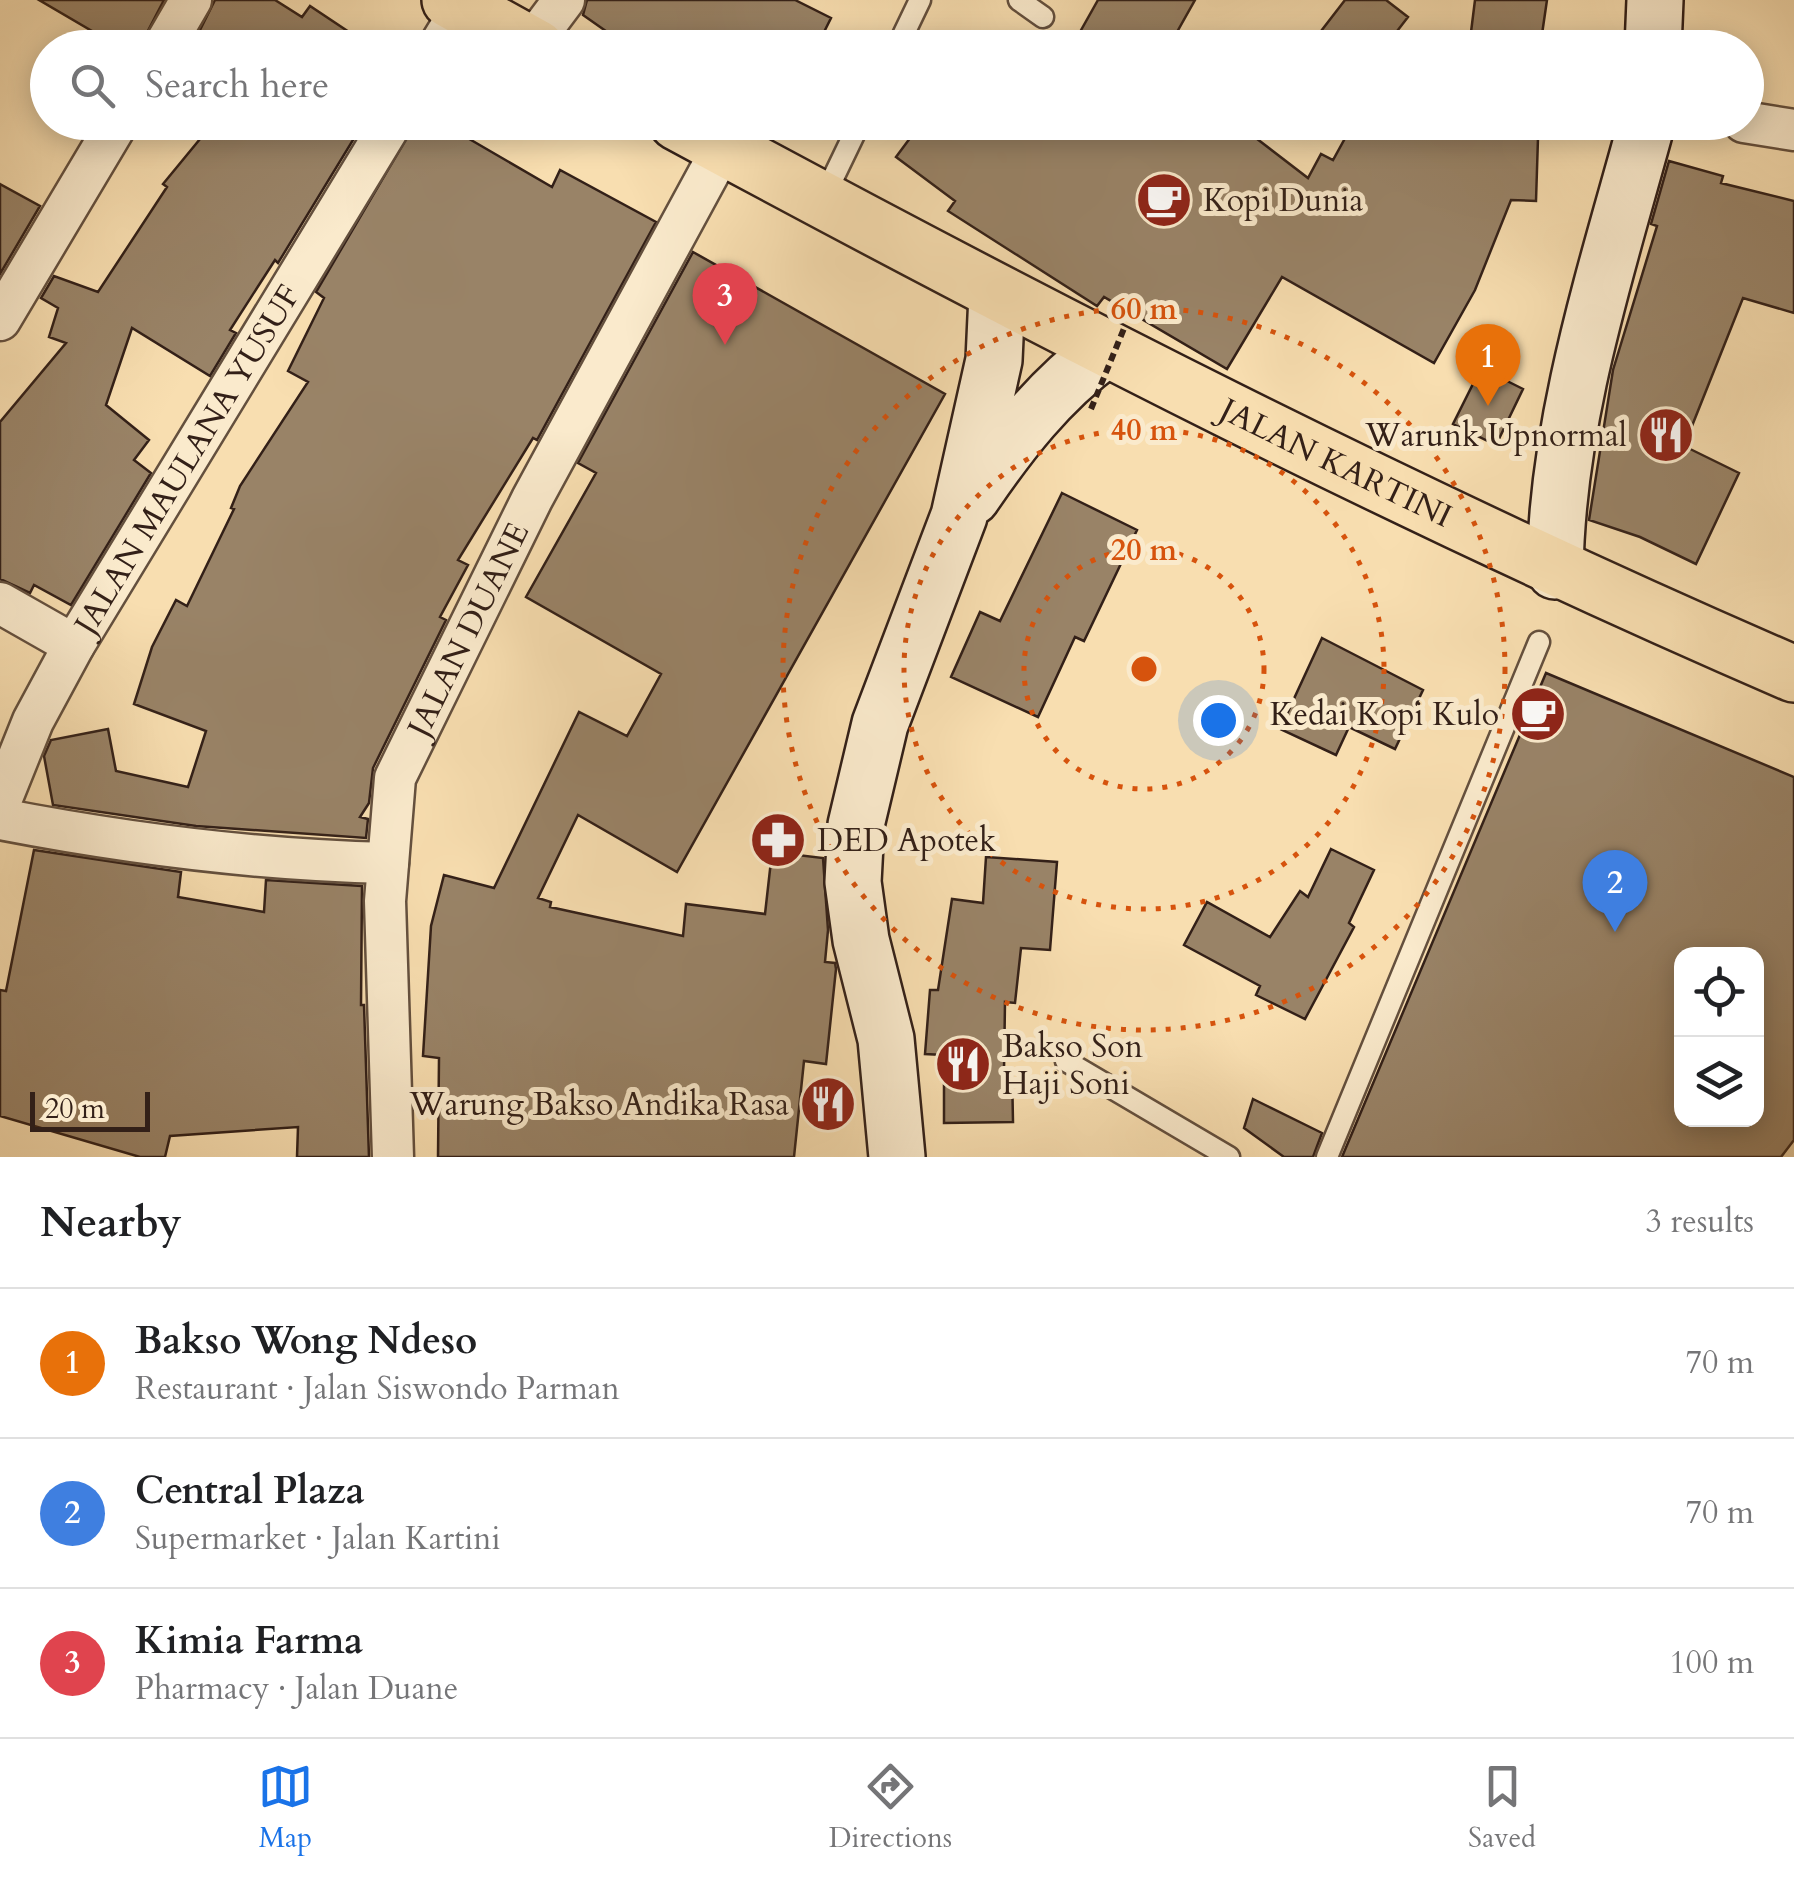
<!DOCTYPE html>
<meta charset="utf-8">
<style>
body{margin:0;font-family:Cardo,serif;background:#f2f2f2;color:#202124}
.controls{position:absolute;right:30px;bottom:30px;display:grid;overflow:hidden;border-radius:20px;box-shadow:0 5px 25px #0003}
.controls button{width:90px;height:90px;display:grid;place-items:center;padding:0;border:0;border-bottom:2px solid #e0e0e0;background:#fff;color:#202124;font:50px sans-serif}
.scale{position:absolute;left:30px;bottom:25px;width:120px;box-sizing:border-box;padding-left:10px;border:5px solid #332018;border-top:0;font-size:28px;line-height:35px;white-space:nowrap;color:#332018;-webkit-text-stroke:8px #faeacc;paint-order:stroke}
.you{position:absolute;left:1218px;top:720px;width:35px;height:35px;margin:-25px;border:8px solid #fff;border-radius:50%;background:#1a73e8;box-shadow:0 0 0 15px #1a73e833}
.badge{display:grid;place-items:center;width:65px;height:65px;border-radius:50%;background:#1a73e8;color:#fff;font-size:32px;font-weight:700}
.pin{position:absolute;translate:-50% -82px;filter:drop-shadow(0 2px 5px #0008)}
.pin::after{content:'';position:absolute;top:52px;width:35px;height:30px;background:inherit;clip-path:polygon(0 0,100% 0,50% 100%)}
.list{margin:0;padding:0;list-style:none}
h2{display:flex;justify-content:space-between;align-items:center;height:130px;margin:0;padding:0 40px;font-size:42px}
h2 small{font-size:32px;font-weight:400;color:#757577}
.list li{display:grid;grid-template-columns:65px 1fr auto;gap:30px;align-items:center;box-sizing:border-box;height:150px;padding:0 40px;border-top:2px solid #e0e0e0}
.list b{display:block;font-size:38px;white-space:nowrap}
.list p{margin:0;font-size:32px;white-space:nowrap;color:#757577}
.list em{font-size:32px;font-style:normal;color:#757577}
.icon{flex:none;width:55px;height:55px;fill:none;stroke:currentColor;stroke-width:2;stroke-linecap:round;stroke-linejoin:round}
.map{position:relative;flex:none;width:1794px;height:1157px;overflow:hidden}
.search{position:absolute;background:#fff;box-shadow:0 5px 25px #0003;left:30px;right:30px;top:30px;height:110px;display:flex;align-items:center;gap:25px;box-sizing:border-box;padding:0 35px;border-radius:55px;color:#757577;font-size:38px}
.sheet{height:580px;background:#fff}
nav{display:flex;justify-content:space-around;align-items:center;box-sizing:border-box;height:140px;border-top:2px solid #e0e0e0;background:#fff;font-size:28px;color:#757577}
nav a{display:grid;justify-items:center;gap:5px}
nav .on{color:#1a73e8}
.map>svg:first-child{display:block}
.building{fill:#998367;stroke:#332018;stroke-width:2.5;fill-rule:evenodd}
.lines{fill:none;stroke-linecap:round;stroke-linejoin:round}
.lane-casing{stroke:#64503e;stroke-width:25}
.street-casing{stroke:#64503e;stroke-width:45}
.secondary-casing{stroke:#332018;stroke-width:60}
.highway-casing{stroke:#332018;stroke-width:60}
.lane{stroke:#faeacc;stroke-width:20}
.street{stroke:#faeacc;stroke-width:40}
.secondary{stroke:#faeacc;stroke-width:55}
.highway{stroke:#f8deb0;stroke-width:55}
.path-bridge{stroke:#332018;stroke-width:6;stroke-dasharray:8 5;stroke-linecap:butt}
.ring{fill:none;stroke:#d6530d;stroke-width:5;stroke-dasharray:5 10}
.labels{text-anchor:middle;stroke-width:10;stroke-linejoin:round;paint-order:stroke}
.poi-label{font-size:32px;fill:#332018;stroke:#faeacc;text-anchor:start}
.street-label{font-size:32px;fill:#332018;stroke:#faeacc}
.centre{fill:#d6530d;stroke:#faeacc;stroke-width:5}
.ring-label{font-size:30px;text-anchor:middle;font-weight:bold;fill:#d6530d;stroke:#faeacc;stroke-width:10;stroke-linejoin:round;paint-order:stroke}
</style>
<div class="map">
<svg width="1794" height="1157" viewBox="0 0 1794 1157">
<rect width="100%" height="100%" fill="#f8deb0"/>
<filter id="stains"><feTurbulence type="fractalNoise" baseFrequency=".002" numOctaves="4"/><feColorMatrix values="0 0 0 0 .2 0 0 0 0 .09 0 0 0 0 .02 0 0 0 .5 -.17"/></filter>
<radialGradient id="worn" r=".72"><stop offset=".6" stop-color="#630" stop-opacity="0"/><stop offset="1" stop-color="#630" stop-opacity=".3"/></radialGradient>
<path class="building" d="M39,0H164L139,48H121Z
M215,0H275L302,17L310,6L373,48H191Z
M587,0H795L831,18L816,48H630L583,15Z
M1098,0H1195L1168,48H1071Z
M1345,0H1386L1408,17L1384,48H1308Z
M1475,0H1547L1540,48H1469Z
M214,122H364L278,263L275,260L230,330L236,333L210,376L132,328L106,405L149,440L134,460L151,473L71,605L34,585L30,593L0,579V422L66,343L49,337L58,308L41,298L54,276L98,292L167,187L163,184Z
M416,122H440L552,187L560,170L656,222L537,440L533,438L458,560L468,565L440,617L446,620L373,768L369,803L360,817L368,819L366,838L196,826L53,805L44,756L51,740L108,729L116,771L188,787L206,731L134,704L152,647L176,600L187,606L234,509L231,508L240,486L308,382L288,371L324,298L316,292Z
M922,122H1235L1308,178L1321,154L1333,160L1354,122H1525L1524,138H1538L1536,201L1511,200L1475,290L1434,363L1282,277L1227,369L1104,297L1097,306L948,211L955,201L896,157Z
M1669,161L1723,176L1721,183L1794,201V313L1743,298L1684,446L1739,473L1696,564L1640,537L1589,520L1613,370L1657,226L1651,224Z
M0,184L40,206L0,274Z
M693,252L945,394L677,872L578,815L538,898L551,902L550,907L683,936L686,904L765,914L772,852L823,858L828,930L825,962L835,963L836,969L826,1064L804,1061L794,1157H438L439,1058L423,1056L431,926L444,875L494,888L579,712L627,736L661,674L526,597L596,473L578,463Z
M1481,368L1523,389L1496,445L1453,424Z
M1062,493L1137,530L1084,641L1075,637L1038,717L951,677L980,612L1000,621Z
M1322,638L1423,690L1395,749L1349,727L1336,755L1280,729Z
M1546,673L1794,777V1140L1781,1157H1342ZM1682,954H1756V1120H1682Z
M1331,849L1374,870L1349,923L1354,927L1305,1019L1256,995L1260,986L1184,945L1207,902L1270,937L1300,891L1308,897Z
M34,850L181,872L178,897L264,912L266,880L362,886L361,1005H364L369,1157H297L298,1127L170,1136L165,1157H140L0,1116V990L6,991Z
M986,857L1057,862L1050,950L1021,948L1015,1003L1005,1002L1004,1070H1012L1013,1122L944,1123V1055L925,1054L930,990H938L952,899L983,903Z
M1253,1099L1322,1133L1313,1157H1284L1244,1128Z"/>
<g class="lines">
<g class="lane-casing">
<path id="lane" d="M1019,0L1043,17
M897,48L920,0
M823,199L860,122
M1066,1061L1229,1157
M1327,1157L1539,642"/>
</g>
<g class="street-casing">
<g id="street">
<path d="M531,44L564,0"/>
<path d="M163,48L191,0"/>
<path d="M438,48L463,7"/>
<path d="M1744,122L1794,130"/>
<path d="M0,320L118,122"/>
<path d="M0,603L74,645"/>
<path id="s1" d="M0,803L33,721L74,645L392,122"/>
<path d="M0,819C129,844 257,860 388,863"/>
<path id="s2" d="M393,1157L385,901L395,778L532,499L723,147"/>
</g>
</g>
<g class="secondary-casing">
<path id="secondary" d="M1653,48L1655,0
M972,497C1011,440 1048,392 1104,350
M1555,571C1557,418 1607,269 1647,122
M897,1157L886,1039L861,940L853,882L856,825L880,724L959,516L994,360L997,295"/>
</g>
<g class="highway-casing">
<g id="highway">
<path d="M450,0L537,48"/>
<path id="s3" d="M677,122C1043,320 1412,509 1794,674"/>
</g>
</g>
<use href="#lane" class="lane"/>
<use href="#street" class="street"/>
<use href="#secondary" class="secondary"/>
<use href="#highway" class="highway"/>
<path class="path-bridge" d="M1091,409L1125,326"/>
</g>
<g class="ring">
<circle cx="1144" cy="669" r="120"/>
<circle cx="1144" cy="669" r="240"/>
<circle cx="1144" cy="669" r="361"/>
</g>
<defs>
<g id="cafe-disc" transform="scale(2.875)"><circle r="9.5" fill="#8f2418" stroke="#faeacc"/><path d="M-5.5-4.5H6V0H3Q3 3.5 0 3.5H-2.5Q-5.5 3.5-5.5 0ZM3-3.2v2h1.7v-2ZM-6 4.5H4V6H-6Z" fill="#fff"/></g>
<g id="restaurant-disc" transform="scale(2.875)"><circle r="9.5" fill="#8f2418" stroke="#faeacc"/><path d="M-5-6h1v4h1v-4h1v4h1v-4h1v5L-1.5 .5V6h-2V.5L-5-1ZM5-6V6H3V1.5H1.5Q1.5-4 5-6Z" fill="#fff"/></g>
<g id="pharmacy-disc" transform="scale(2.875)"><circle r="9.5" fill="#8f2418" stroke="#faeacc"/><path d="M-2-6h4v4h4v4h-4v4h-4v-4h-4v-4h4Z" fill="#fff"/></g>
</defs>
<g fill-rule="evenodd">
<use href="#cafe-disc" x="1164" y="200"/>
<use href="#restaurant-disc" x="1666" y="435"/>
<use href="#cafe-disc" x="1538" y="714"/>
<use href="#pharmacy-disc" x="778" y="840"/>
<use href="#restaurant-disc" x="963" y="1064"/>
<use href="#restaurant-disc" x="828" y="1104"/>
</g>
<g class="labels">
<g class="poi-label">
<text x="1203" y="211">Kopi Dunia</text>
<text x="1627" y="446" text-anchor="end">Warunk Upnormal</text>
<text x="1499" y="725" text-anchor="end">Kedai Kopi Kulo</text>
<text x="817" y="851">DED Apotek</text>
<text x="1002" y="1057">Bakso Son<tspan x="1002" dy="37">Haji Soni</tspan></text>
<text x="789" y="1115" text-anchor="end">Warung Bakso Andika Rasa</text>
</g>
<g class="street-label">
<text dy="11" stroke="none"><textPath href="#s1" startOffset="392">JALAN MAULANA YUSUF</textPath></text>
<text dy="11" stroke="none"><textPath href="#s3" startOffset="742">JALAN KARTINI</textPath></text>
<text dy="11" stroke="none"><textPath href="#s2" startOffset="545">JALAN DUANE</textPath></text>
</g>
</g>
<circle cx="1144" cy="669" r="15" class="centre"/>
<g class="ring-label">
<text x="1144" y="319">60 m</text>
<text x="1144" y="440">40 m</text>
<text x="1144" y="560">20 m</text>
</g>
<rect width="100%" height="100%" filter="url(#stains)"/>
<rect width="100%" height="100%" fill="url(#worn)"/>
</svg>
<div class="controls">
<button><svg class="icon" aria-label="locate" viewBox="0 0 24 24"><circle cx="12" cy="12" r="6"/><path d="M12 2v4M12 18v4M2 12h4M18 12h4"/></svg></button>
<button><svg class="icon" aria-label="layers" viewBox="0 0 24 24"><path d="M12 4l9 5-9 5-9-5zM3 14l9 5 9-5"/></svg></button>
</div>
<div class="scale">20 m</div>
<div class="you"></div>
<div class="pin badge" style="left:1488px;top:406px;background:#e8710a">1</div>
<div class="pin badge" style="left:1615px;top:932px;background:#3f7fe0">2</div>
<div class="pin badge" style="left:725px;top:345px;background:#e0444e">3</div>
<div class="search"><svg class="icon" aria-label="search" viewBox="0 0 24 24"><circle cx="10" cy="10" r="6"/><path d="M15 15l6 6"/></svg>Search here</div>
</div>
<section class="sheet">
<h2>Nearby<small>3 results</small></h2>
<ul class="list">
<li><span class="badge" style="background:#e8710a">1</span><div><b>Bakso Wong Ndeso</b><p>Restaurant · Jalan Siswondo Parman</p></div><em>70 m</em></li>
<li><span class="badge" style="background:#3f7fe0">2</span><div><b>Central Plaza</b><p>Supermarket · Jalan Kartini</p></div><em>70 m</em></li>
<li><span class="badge" style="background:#e0444e">3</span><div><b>Kimia Farma</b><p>Pharmacy · Jalan Duane</p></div><em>100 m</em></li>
</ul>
</section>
<nav>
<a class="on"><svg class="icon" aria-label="map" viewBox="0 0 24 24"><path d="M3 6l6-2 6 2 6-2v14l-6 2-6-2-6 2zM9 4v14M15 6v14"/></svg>Map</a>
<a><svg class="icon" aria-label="directions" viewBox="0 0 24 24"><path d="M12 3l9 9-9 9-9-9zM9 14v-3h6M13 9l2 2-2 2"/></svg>Directions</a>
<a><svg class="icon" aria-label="saved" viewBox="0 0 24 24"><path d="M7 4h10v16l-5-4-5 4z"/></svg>Saved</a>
</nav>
